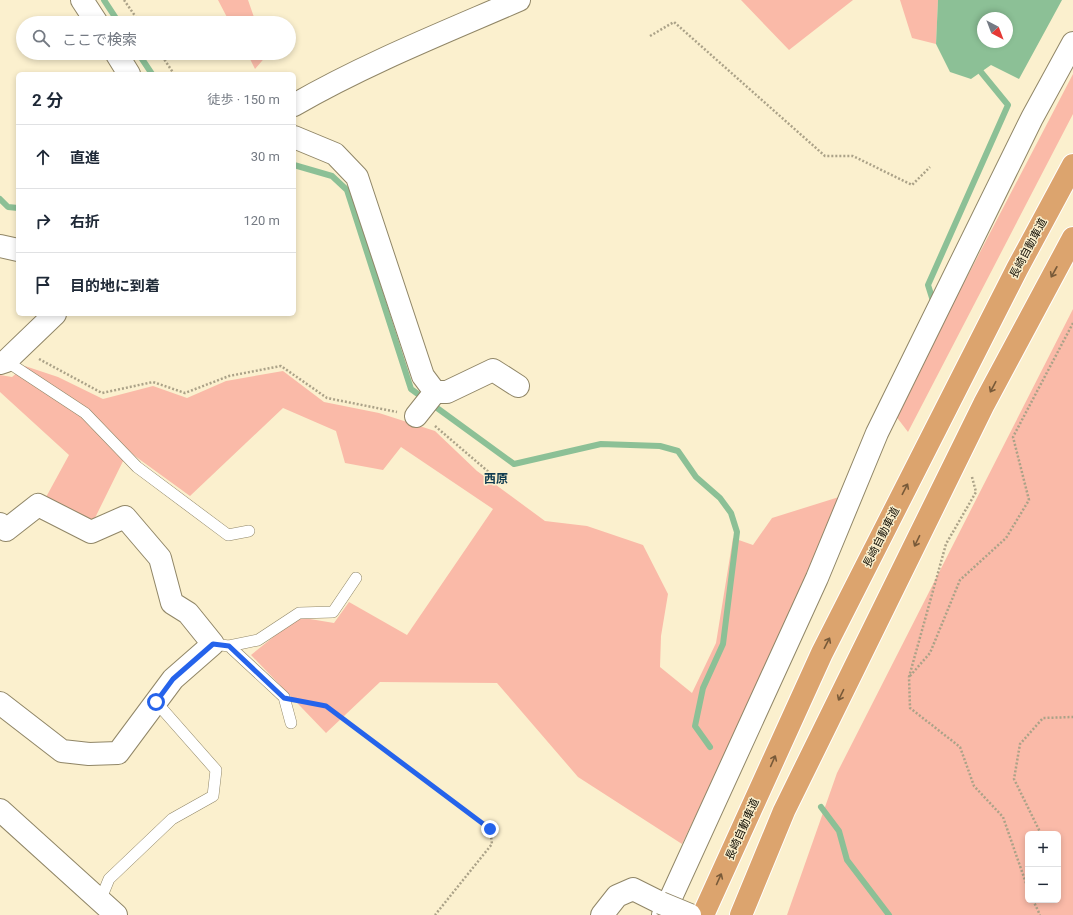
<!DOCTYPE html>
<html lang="ja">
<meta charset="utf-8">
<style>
body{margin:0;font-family:Roboto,"Noto Sans JP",sans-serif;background:#f2f2f3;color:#1f2937}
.controls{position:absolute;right:12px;bottom:12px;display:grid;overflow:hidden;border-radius:6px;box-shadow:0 2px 6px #0003}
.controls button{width:36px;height:36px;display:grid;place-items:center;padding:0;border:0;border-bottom:1px solid #e0e1e3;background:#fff;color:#1f2937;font:20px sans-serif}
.compass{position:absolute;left:977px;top:12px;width:36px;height:36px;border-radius:50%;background:#fff;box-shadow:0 2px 6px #0003;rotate:138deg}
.stop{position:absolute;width:12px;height:12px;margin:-9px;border:3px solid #2563eb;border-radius:50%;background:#fff}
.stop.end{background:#2563eb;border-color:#fff;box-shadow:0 1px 4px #0008}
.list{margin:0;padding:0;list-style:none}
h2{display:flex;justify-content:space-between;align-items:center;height:52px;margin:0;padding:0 16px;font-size:17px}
h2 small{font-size:13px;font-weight:400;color:#747a83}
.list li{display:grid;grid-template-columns:26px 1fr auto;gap:12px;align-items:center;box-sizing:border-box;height:64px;padding:0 16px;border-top:1px solid #e0e1e3}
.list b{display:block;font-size:15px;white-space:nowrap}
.list em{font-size:13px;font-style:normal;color:#747a83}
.icon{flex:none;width:22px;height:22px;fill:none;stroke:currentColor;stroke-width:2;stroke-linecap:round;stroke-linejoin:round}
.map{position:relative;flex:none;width:1073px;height:915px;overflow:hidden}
.search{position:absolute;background:#fff;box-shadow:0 2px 6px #0003;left:16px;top:16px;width:280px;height:44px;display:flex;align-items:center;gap:10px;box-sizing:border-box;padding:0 14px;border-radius:22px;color:#747a83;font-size:15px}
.panel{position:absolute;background:#fff;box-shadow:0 2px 6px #0003;left:16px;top:72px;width:280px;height:244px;border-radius:6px}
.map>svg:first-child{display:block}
.green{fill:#fabaa8;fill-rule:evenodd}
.water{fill:#8cc096;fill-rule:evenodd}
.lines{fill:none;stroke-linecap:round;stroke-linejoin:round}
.stream{stroke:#8cc096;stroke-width:6}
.lane-casing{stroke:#908667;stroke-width:12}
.street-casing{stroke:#908667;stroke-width:24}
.secondary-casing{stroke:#908667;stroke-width:24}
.highway-casing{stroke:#fff;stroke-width:24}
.path{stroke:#aba288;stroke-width:2.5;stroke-dasharray:2 2;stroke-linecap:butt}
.lane{stroke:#fff;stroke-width:11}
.street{stroke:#fff;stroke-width:22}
.secondary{stroke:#fff;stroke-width:22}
.highway{stroke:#dca46e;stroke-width:22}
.street-bridge-casing{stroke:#908667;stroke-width:24;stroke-linecap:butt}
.street-bridge{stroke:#fff;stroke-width:22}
.oneway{stroke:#785a39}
.route{stroke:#2563eb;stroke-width:5}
.labels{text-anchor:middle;stroke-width:3;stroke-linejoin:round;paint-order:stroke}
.street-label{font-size:11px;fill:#130f04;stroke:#fbf0ce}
.neighbourhood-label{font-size:12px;font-weight:bold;fill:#0f3b50;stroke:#fbf0ce}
</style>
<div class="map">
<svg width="1073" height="915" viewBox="0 0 1073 915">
<rect width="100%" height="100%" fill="#fbf0ce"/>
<path class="green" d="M218,0H248L256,23H230Z
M741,0H853L789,50Z
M900,0H938L936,44L912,38Z
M247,53H268V54L255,69Z
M1073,74V114L908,432L895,415Z
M1073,309V915H787L837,773ZM1028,834H1058V900H1028Z
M25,366L58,377L103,399L153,386L187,398L226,381L283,371L324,402L379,413L435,431L477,471L545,521L587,526L643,545L668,594L661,636L660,667L692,693L716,643L733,538L753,545L772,518L839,497L784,632L682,844L578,777L497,683L380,682L326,733L251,655L298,617L334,623L349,602L407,635L493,509L401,447L383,470L345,463L336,431L283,408L190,496L128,451L93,522L45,499L69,455L0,392V375L12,377Z"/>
<path class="water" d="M938,0H1062L1019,79L991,65L971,79L950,72L936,44ZM983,18H1007V42H983Z"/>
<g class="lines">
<path class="stream" d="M104,0L119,23
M138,53L152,74
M294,165L332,176L347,190L411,389L514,464L601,444L660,446L678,451L696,477L720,498L731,513L737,532L723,644L703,688L695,726L710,747
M0,199L8,207L18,208
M934,304L928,285L1008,105L981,72
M821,807L839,831L847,860L889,915"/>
<g class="lane-casing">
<path id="lane" d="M6,361L85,413L137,467L228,535L249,531
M213,644L229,646L258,640L299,613L333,612L356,578
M229,646L284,697L291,723
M100,901L109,879L172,819L213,796L216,770L156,702"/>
</g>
<g class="street-casing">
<path id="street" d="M82,0L97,23
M116,53L129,74
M294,137L335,154L357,177L423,376L435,392H447L493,370L518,386
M0,363L6,361L55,314
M416,416L435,392
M0,524L6,530L38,505L91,532L125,517L160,558L172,603L188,613L213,644L173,679L118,753L89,754L62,751L0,703
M0,810L116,915
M602,915L617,896L633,889L661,903
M663,915L817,578L877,433L1032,118L1073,43"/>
</g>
<g class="secondary-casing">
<path id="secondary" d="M294,105C365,64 443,33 519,0
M0,246L18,250"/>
</g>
<g class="highway-casing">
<path id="highway" d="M703,915L822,653L1017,269L1073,165
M741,915L784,811L984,404L1073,238"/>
</g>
<path class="path" d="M124,0L140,23
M650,36L674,22L825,156H853L912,185L930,167
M160,53L174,74
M39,359L102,393L153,382L185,393L229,376L281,366L327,398L397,412
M435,426L498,480
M972,477L976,492L946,544L909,677L910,708L960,747L974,786L1003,817L1028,889
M910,676L930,653L960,580L1006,538L1029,500L1013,437L1073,323
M300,701L326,706L490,829L492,844L435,915
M1041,834L1014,779L1020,744L1043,718L1073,717
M1033,900L1040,915"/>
<use href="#lane" class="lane"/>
<use href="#street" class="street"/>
<use href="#secondary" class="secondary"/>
<use href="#highway" class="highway"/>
<g class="street-bridge-casing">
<path id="street-bridge" d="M661,903L690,915"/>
</g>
<use href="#street-bridge" class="street-bridge"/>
</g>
<defs><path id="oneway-shaft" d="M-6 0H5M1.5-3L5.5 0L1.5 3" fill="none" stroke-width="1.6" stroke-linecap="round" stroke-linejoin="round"/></defs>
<g class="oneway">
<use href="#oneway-shaft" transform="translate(1054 272) rotate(119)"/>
<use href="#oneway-shaft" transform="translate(993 387) rotate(118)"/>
<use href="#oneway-shaft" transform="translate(905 489) rotate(-63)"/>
<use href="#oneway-shaft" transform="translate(917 541) rotate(116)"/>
<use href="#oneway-shaft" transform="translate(827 643) rotate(-63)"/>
<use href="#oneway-shaft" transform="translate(841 695) rotate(116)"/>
<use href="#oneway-shaft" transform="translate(773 761) rotate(-66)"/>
<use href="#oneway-shaft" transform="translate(719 879) rotate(-66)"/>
</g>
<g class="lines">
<path class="route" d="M156,702L173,679L213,644L229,646L284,698L326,706L490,829"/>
</g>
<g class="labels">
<g class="street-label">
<text transform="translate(1028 248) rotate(-62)" y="4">長崎自動車道</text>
<text transform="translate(881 537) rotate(-63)" y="4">長崎自動車道</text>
<text transform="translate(742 829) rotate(-66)" y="4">長崎自動車道</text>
</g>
<g class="neighbourhood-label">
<text x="496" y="483">西原</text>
</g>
</g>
</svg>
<div class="controls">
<button>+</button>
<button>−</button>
</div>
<svg class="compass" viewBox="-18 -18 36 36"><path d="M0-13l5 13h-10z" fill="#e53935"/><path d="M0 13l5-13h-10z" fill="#747a83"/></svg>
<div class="stop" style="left:156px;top:702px"></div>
<div class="stop end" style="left:490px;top:829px"></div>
<div class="search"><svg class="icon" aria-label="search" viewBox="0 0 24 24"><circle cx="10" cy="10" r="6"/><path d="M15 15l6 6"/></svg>ここで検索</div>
<section class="panel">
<h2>2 分<small>徒歩 · 150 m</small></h2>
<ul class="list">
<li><svg class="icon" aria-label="ahead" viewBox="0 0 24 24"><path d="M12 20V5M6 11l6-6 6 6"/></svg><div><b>直進</b></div><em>30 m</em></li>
<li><svg class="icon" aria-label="right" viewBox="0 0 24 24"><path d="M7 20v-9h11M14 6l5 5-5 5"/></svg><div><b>右折</b></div><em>120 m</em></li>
<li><svg class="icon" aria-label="arrive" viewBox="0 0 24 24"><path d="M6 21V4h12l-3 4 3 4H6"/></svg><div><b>目的地に到着</b></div></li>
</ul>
</section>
</div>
